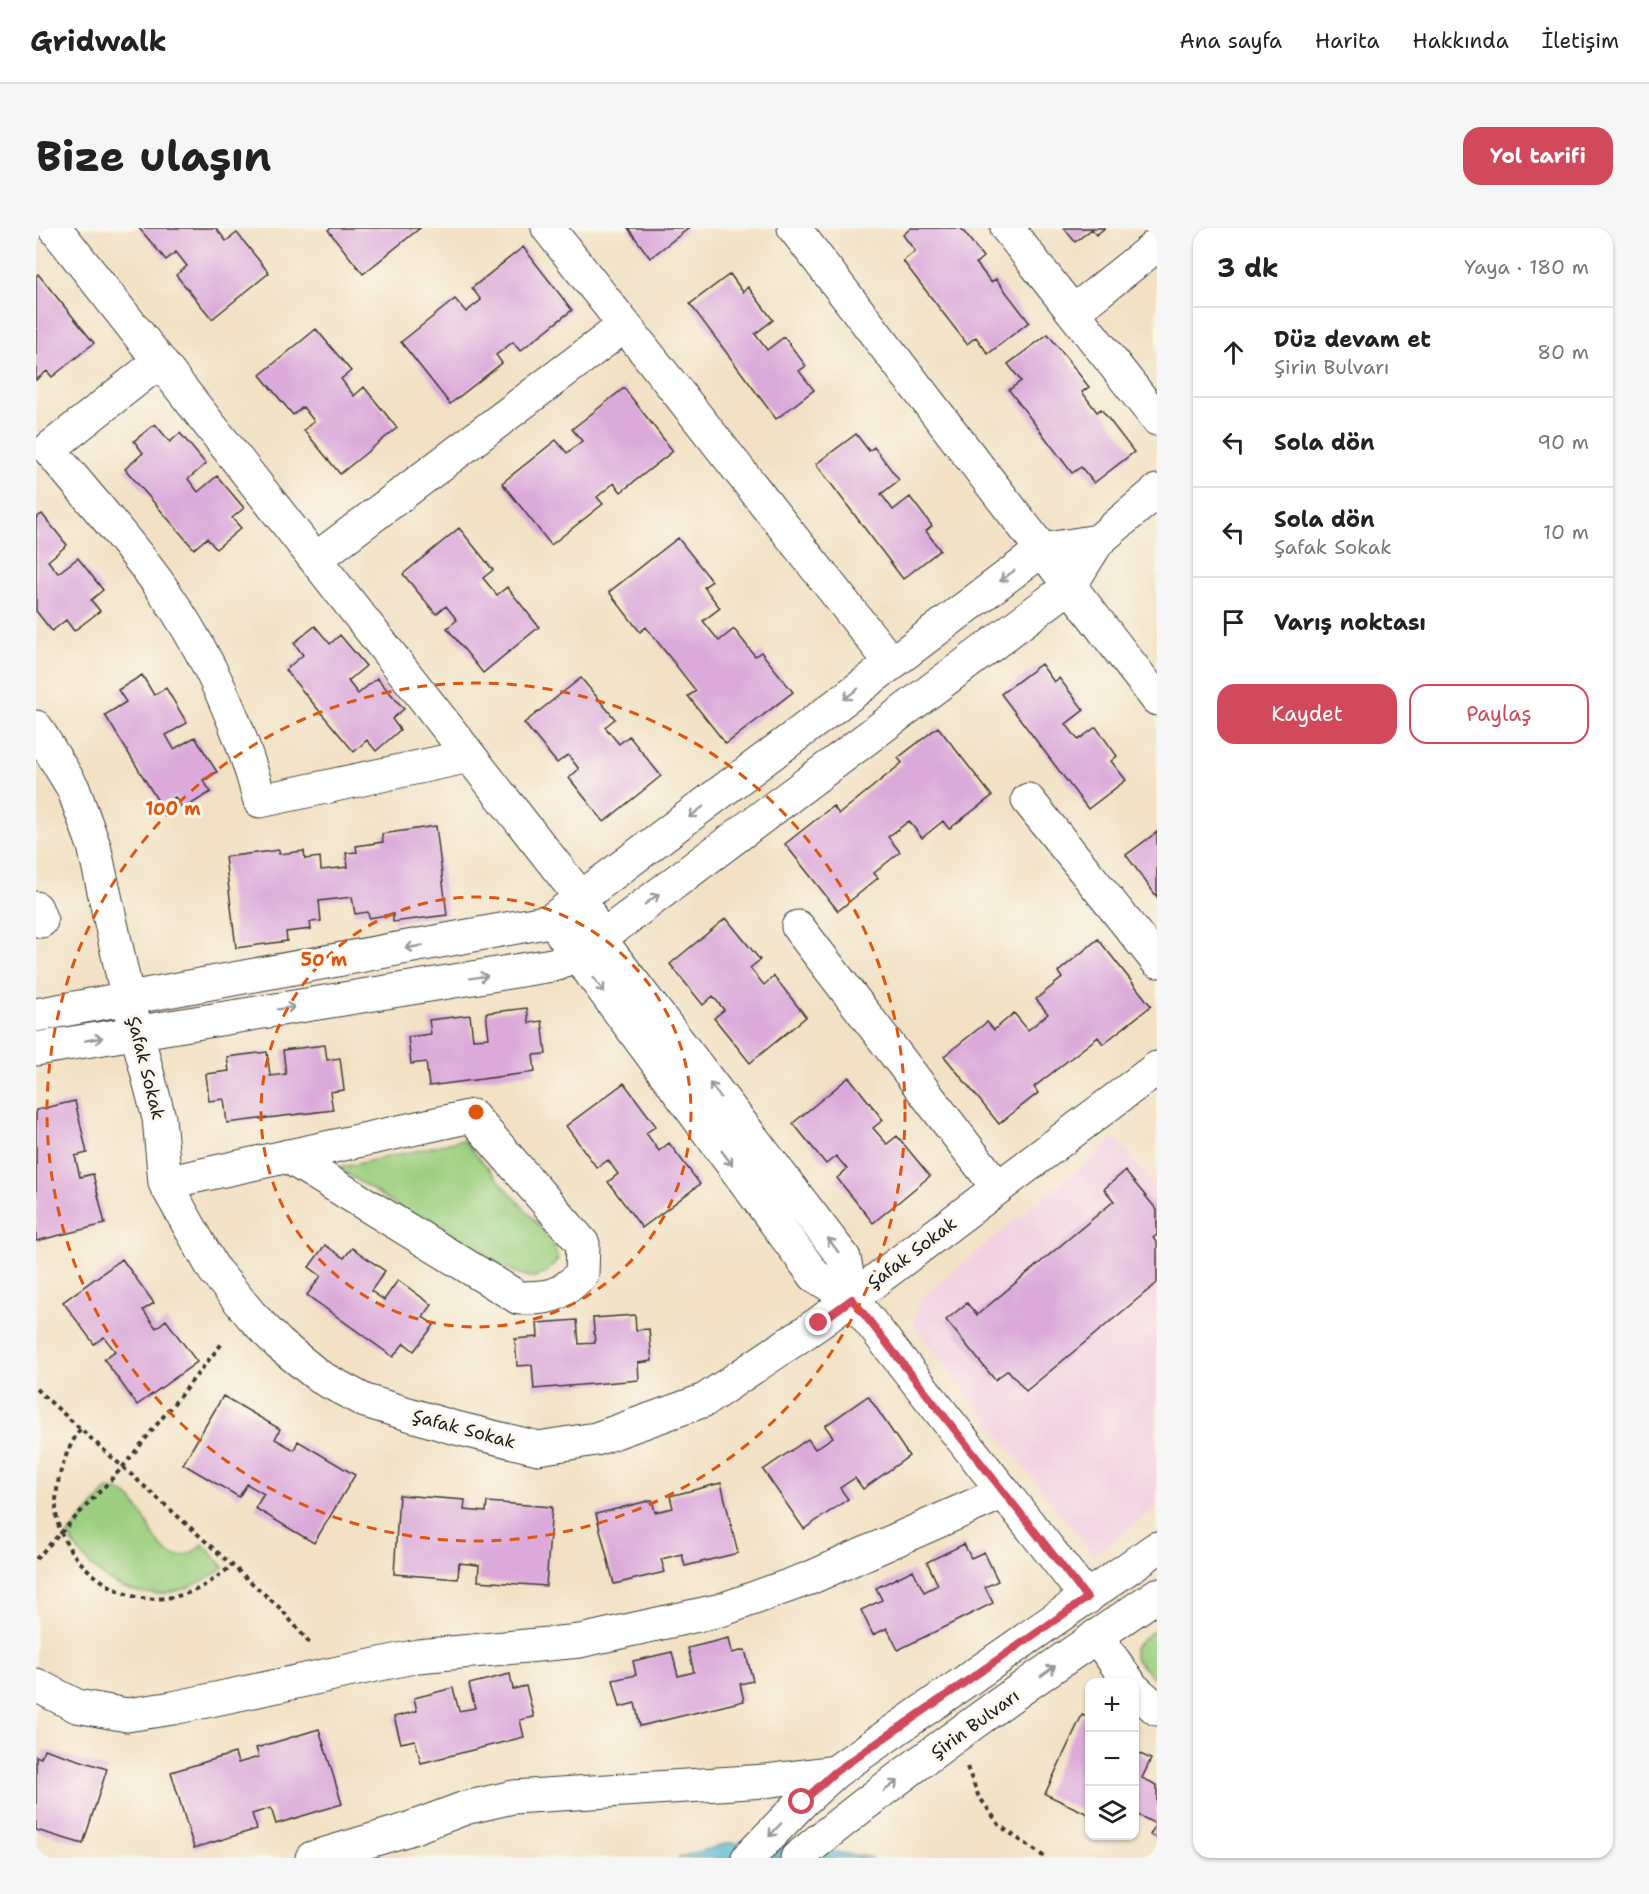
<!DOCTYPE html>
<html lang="tr">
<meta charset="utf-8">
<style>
body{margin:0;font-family:"Shantell Sans",sans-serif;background:#f6f6f6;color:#222}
.controls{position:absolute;right:18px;bottom:18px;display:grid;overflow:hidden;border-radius:12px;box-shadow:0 2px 4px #0004}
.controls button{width:54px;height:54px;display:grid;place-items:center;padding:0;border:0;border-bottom:2px solid #e0e0e0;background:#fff;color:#222;font:30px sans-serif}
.stop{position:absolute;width:18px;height:18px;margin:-14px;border:4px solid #d1495b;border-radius:50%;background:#fff}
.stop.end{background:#d1495b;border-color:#fff;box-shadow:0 2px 6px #0008}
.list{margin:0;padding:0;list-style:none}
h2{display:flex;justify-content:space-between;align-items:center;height:78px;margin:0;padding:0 24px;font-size:26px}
h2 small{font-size:20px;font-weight:400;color:#767676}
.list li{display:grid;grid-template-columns:39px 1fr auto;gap:18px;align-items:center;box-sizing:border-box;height:90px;padding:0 24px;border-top:2px solid #e0e0e0}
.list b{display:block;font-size:22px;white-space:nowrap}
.list p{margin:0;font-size:20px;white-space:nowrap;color:#767676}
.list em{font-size:20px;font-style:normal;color:#767676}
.actions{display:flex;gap:12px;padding:18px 24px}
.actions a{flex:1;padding:14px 0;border:2px solid #d1495b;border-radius:18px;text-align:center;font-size:21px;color:#d1495b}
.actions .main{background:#d1495b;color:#fff}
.icon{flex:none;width:33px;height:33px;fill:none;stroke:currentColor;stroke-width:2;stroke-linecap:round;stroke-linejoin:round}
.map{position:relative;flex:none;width:1121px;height:1630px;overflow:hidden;border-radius:18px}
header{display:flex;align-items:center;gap:36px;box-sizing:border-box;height:84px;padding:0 30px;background:#fff;border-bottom:2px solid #e0e0e0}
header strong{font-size:28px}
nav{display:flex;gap:33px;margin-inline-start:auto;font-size:21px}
.intro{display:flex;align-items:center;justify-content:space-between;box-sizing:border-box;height:144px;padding:0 36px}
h1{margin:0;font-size:42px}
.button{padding:15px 27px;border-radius:18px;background:#d1495b;color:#fff;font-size:21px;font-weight:700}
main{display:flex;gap:36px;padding:0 36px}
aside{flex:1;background:#fff;border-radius:18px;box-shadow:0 2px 4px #0004}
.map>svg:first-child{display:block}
.built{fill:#f2cfe1}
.green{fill:#9ccf7f;stroke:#5c764e;stroke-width:1.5}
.water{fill:#53b7d2;stroke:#386a77;stroke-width:1.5}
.building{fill:#dcaada}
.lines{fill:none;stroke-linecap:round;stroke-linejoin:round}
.minor-casing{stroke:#3c3a35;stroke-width:35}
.major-casing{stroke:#3c3a35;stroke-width:35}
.path{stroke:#3c3a35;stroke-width:4;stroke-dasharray:4.5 4.5;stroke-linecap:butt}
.minor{stroke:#fff;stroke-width:33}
.major{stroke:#fff;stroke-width:33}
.oneway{stroke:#999}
.route{stroke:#d1495b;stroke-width:8}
.ring{fill:none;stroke:#de560d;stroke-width:3;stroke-dasharray:10 8}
.labels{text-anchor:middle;stroke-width:6;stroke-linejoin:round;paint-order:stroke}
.street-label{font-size:18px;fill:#1c1c1c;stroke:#fbf7ec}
.centre{fill:#de560d;stroke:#fbf7ec;stroke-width:3}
.ring-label{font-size:18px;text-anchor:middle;font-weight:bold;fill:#de560d;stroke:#fbf7ec;stroke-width:6;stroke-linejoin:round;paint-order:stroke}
</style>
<header>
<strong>Gridwalk</strong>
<nav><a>Ana sayfa</a><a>Harita</a><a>Hakkında</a><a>İletişim</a></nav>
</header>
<div class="intro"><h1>Bize ulaşın</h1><a class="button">Yol tarifi</a></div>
<main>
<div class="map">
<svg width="1121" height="1630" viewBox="0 0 1121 1630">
<rect width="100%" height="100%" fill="#fbf7ec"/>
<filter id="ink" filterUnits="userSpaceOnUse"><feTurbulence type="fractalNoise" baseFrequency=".0167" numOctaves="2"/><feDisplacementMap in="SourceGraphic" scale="12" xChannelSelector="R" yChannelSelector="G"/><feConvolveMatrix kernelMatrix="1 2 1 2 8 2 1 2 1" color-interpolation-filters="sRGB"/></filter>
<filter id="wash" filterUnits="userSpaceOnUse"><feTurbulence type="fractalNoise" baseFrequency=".008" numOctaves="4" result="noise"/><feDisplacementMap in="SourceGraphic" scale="24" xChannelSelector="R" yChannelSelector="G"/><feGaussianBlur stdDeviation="1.35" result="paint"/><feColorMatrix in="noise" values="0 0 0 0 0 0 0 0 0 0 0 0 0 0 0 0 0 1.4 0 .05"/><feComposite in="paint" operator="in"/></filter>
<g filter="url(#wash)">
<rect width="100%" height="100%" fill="#f2e1c4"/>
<path class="built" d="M1079,910L1121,963V1279L1058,1328L877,1096L887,1068Z"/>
<path class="green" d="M427,912L516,1012L522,1031C516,1039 509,1048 498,1049C470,1050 334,960 302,940Z
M72,1261C118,1259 114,1364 167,1316L188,1339C128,1384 70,1371 32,1307Z
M1121,1399V1453L1098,1430V1419Z"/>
<path class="water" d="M693,1615H740L838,1630H641Z"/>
<g id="blocks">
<path class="building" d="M103,0H180L190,13L201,5L233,45L176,91L140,47L151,38L140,24L130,32Z
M295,0H384L327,46L292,2Z
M592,0H653L614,30Z
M875,0H925L947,29L940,35L955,54L960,51L993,94L952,126L940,109L931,116L867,33L879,23L867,7Z
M1028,0H1069L1060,7L1056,1L1039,14Z
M487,19L536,82L484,123L477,114L460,127L466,135L414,176L365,114L419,71L430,84L445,72L436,60Z
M2,46L58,115L16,149L11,143L0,152V48Z
M694,46L707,64L712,59L737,92L719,106L731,122L748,109L770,138L763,143L778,162L740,191L654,76Z
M280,101L315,143L305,151L318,168L328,159L361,200L304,246L268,202L278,193L267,179L257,187L224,147Z
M1012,106L1053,159L1046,164L1061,184L1065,181L1098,224L1058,255L1045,239L1036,245L973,162L985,153L972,136Z
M588,160L637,223L585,264L578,255L561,269L567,276L515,317L466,255L520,212L531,225L546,213L536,201Z
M119,196L134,214L144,205L170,236L152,251L162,264L181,248L208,280L196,290L205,300L180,321L171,310L158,321L89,241L107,225L98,213Z
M820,206L833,223L838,219L863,252L845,266L857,282L874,269L896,298L890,303L904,322L867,351L780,236Z
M6,286L31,317L12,333L22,345L42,330L67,362L55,372L64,383L38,403L30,392L16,403L0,383V290Z
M423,300L457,342L447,350L461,367L471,359L503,399L447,445L411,400L421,392L410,378L400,386L367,346Z
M642,310L676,353L668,359L684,380L667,393L683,413L698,401L719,428L725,424L757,464L690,516L652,468L660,463L610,399L604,404L573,364Z
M279,398L294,416L304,407L330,438L312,453L322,466L341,450L368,481L356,491L364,502L340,523L331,512L318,524L249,442L267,427L258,415Z
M1005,436L1018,454L1023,450L1048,482L1030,496L1042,512L1060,499L1081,528L1075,533L1090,552L1052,581L965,466Z
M106,447L118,467L130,460L151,495L130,507L138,521L159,509L181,544L167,552L175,564L147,581L139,569L125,578L69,487L90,474L82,462Z
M545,450L579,491L569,499L583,516L593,508L625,548L568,594L533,550L543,541L532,527L521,535L488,495Z
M902,499L956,568L913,601L907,593L886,610L873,593L852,609L864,624L838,645L842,650L802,683L749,616L797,578L803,586L866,535L862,530Z
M400,598L411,687L357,694V686L333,690L332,684L319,686L316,669L283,673L285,693L274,694L275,701L250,704L251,713L200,720L189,629L243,622V626L268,623L269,631L284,629L285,642L312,639L310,625L321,624L320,618L347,614L346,606Z
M1121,604V669L1090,627Z
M690,690L724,732L714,740L728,757L738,748L770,789L714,835L678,790L688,782L677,768L667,777L634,736Z
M1062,711L1115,778L1067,816L1062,809L998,859L1002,865L963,896L908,828L951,794L958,802L978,785L992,802L1012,786L1000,771L1026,750L1022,744Z
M491,780L493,795L506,793L510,826L497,827L499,844L393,858L390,834L375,836L372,809L395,806L393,792L434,787L437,811L453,810L450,785Z
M289,817L291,832L304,830L308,862L294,864L297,882L191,895L188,871L173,873L170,846L193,843L191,829L231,824L234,848L250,846L247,822Z
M813,849L847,892L837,900L851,916L861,908L894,948L837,995L801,950L811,941L800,928L790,936L757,895Z
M588,855L620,898L610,905L623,923L633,915L664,956L606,1000L572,954L582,946L572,932L561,940L530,898Z
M39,873L51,925L39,928L44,949L57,946L69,996L0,1013V882Z
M1089,943L1121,982V1007L1117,1010L1121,1015V1055L990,1163L972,1142L959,1152L910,1092L931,1075L941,1087L1078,973L1068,961Z
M289,1017L308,1030L316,1020L349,1043L335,1063L348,1072L362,1052L396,1077L387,1089L398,1097L378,1123L368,1115L357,1129L271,1067L285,1048L273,1039Z
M86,1031L118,1075L107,1082L120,1100L130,1092L161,1134L101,1177L68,1131L79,1123L68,1109L58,1116L27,1074Z
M599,1087L600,1102L613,1101L616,1133L602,1135L603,1152L498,1161L496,1137L481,1138L479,1111L502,1109L501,1095L541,1092L543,1116L559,1115L557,1090Z
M187,1168L244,1201L239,1211L258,1222L262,1213L319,1247L278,1315L219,1280L228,1266L211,1256L203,1269L147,1236Z
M832,1168L873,1228L827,1261L819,1250L804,1260L812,1271L768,1301L727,1242L772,1211L779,1221L797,1209L789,1198Z
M685,1255L702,1325L649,1338L646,1326L625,1331L629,1344L578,1356L560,1286L616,1272L619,1284L637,1280L634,1268Z
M363,1267L429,1272L428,1282L450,1284L451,1274L516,1279L510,1358L442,1353L443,1337L423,1335L422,1351L358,1346Z
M928,1316L935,1330L948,1324L962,1353L949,1359L957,1375L862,1422L851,1400L837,1407L825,1382L846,1372L840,1360L877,1342L888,1364L902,1357L891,1334Z
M693,1410L696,1425L709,1422L717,1453L704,1456L708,1473L604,1498L599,1475L584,1479L577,1452L600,1447L597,1433L636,1424L642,1448L658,1444L652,1420Z
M474,1446L477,1461L490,1458L498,1489L484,1492L488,1509L385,1535L379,1512L365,1515L358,1489L381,1483L378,1470L417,1460L423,1483L439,1480L433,1456Z
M1046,1487L1054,1490V1587L1009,1566Z
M283,1501L306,1576L240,1596L235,1580L216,1586L221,1601L158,1620L135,1544L199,1525L202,1535L223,1529L220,1520Z
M8,1521L71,1541L47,1616L0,1602V1528L5,1530Z
M1098,1523L1115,1531L1106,1550L1121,1557V1610L1114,1607L1120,1596L1098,1585Z"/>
</g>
</g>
<g filter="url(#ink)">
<use href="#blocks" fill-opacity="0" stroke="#3c3a35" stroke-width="1.5"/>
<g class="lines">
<g class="minor-casing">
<path id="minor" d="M19,0L546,671L563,710L808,1030L816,1071
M512,0L856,436
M758,0L1121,471
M971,0L1121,191
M1037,84L1121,17
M124,133L13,221C50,267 91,311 125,359C170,423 204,497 224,573L434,528
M280,331L588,98
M0,499L37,560L58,618L90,763L123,890L129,955L178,1042L215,1087L243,1116L284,1149L329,1173L416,1199L502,1220L560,1211L669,1172L783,1095L1121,840
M992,572L1121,733
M0,680L5,693
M762,699L962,960
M526,706L779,1048L816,1071L1051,1370
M0,787L514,693L1006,322L1062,313
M0,821L522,736L582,697L1034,358L1062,313L1121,263
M129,955L436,888L547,1016L546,1046C523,1069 514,1070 483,1070L251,928
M1060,1408L1093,1454
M0,1457L41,1478L91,1487L137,1480L382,1428L544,1413L685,1382L774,1350L968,1264
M1098,1461L1121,1481
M276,1630L370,1602L429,1580L477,1569L729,1553L799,1544"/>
</g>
<g class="major-casing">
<path id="major" d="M712,1630L766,1574L799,1544L1121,1320
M761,1630C876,1536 999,1450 1121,1367"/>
</g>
<path class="path" d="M0,1161L246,1382L275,1417
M44,1201C28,1226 19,1253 20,1283C22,1321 61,1357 96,1368C109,1372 128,1371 141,1368C163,1364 180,1350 197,1337
M0,1331L86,1240L188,1113
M931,1539L942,1567L964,1598L1010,1630"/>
<use href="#minor" class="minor"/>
<use href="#major" class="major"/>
</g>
<defs><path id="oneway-shaft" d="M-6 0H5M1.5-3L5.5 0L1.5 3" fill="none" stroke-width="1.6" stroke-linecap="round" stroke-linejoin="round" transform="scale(1.5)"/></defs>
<g class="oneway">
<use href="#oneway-shaft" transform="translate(971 348) rotate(143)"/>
<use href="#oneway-shaft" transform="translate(815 466) rotate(143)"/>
<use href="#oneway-shaft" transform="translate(660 584) rotate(143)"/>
<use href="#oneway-shaft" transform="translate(616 671) rotate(-37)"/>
<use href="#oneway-shaft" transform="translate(378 719) rotate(170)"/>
<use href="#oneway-shaft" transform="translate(443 749) rotate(-9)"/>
<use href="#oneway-shaft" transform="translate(563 757) rotate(53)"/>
<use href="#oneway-shaft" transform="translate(250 780) rotate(-9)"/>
<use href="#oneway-shaft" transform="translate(58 811) rotate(-10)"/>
<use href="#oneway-shaft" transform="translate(679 862) rotate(-127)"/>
<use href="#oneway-shaft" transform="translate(691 930) rotate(53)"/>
<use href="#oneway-shaft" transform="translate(797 1017) rotate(-127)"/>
<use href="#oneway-shaft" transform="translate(1012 1443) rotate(-36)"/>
<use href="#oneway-shaft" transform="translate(855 1558) rotate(-36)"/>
<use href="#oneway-shaft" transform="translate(739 1602) rotate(133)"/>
</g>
</g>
<g class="lines" filter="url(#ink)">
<path class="route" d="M766,1574L799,1544L1051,1370L816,1071L783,1095"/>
</g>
<g class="ring">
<circle cx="440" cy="884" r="215"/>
<circle cx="440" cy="884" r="429"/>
</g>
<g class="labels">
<g class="street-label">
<text transform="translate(110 840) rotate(76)" y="6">Şafak Sokak</text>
<text transform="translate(876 1025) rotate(-37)" y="6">Şafak Sokak</text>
<text transform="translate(428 1201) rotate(15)" y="6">Şafak Sokak</text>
<text transform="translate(939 1496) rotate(-36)" y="6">Şirin Bulvarı</text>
</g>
</g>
<circle cx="440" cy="884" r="9" class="centre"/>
<g class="ring-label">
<text x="137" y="587">100 m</text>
<text x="288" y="738">50 m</text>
</g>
</svg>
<div class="controls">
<button>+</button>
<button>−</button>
<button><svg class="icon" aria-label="layers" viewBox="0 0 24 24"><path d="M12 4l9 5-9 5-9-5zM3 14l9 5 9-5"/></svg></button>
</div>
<div class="stop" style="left:766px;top:1574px"></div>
<div class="stop end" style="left:783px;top:1095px"></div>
</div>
<aside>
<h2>3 dk<small>Yaya · 180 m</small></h2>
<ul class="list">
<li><svg class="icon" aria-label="ahead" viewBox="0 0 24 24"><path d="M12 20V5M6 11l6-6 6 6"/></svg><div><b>Düz devam et</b><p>Şirin Bulvarı</p></div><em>80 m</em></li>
<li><svg class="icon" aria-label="left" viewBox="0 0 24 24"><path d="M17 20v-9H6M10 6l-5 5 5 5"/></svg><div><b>Sola dön</b></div><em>90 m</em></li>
<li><svg class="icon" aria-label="left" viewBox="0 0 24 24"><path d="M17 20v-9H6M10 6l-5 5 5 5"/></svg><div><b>Sola dön</b><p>Şafak Sokak</p></div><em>10 m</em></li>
<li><svg class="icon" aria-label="arrive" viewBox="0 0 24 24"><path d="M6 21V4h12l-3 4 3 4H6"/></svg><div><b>Varış noktası</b></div></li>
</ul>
<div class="actions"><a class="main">Kaydet</a><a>Paylaş</a></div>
</aside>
</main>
